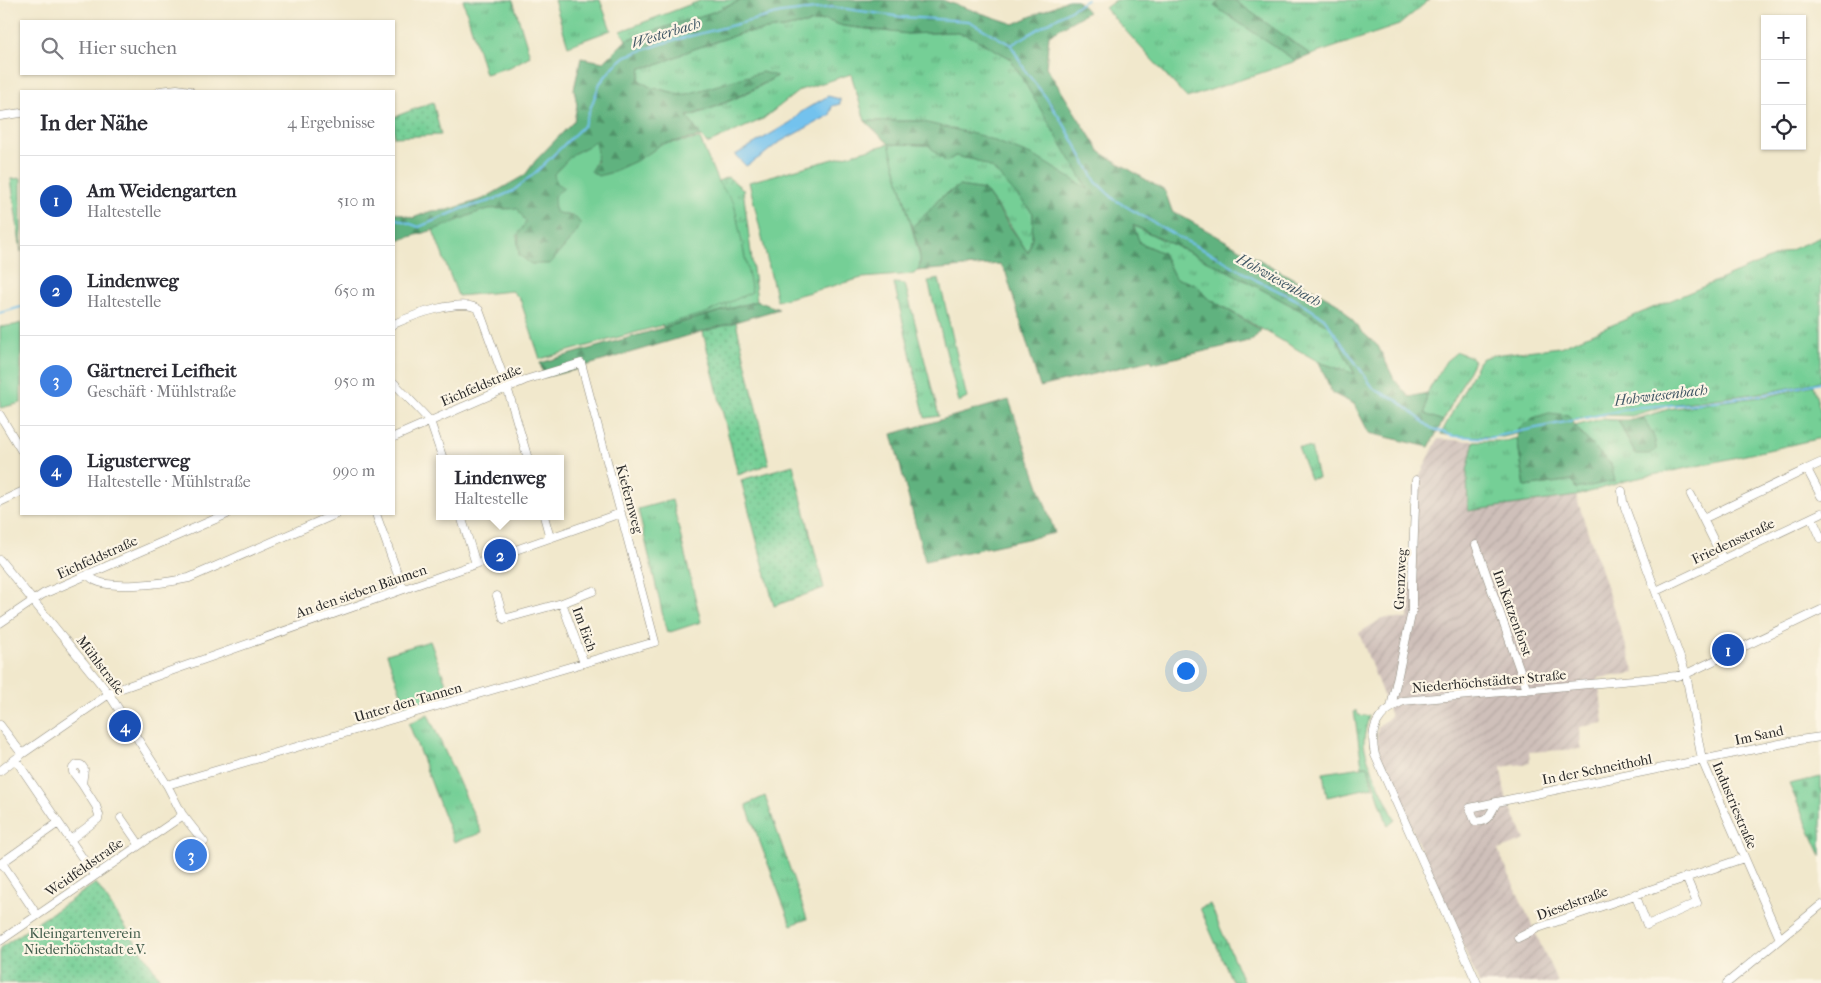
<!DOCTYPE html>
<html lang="de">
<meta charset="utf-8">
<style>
body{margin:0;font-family:"IM FELL French Canon",serif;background:#f7f7f7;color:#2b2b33}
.controls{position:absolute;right:15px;top:15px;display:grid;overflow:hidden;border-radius:0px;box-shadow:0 1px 4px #0004}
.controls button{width:45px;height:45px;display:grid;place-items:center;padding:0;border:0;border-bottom:1px solid #e1e1e2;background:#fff;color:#2b2b33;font:25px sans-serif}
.you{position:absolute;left:1185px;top:670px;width:18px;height:18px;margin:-12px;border:4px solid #fff;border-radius:50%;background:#1a73e8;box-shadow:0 0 0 8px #1a73e833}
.badge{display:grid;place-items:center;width:32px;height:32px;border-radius:50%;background:#c8321e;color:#fff;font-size:16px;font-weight:700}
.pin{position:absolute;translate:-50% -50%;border:2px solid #fff;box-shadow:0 1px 5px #0006}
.popup{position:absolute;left:436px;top:455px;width:128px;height:65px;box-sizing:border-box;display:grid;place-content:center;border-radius:0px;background:#fff;filter:drop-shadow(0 1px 4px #0005);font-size:16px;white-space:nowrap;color:#7c7c81}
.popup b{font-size:19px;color:#2b2b33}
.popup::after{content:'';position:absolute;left:50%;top:100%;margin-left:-10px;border:10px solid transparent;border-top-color:#fff}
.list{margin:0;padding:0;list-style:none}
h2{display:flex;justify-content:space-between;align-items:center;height:65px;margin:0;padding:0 20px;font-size:21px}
h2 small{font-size:16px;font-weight:400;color:#7c7c81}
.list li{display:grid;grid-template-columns:32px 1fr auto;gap:15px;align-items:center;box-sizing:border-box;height:90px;padding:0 20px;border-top:1px solid #e1e1e2}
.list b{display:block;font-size:19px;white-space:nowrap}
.list p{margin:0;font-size:16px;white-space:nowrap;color:#7c7c81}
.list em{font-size:16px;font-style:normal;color:#7c7c81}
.icon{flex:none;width:28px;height:28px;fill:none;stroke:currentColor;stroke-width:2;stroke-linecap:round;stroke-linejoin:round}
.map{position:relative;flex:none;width:1821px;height:983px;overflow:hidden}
.search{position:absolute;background:#fff;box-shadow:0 1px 4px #0004;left:20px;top:20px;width:375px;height:55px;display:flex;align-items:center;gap:12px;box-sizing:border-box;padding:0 18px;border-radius:0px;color:#7c7c81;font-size:19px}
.panel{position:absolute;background:#fff;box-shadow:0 1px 4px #0004;left:20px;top:90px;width:375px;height:425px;border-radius:0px}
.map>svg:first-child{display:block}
.industrial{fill:url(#industrial-furrows)}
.grass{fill:url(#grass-tufts);stroke:#507d60}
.forest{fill:url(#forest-firs);stroke:#466e55}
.cemetery{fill:url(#cemetery-stones);stroke:#507d60}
.park{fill:#75cf96;stroke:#507d60}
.garden{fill:url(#garden-dots);stroke:#507d60}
.water{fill:#73c2ee;stroke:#4f768c}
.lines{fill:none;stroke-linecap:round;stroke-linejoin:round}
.stream{stroke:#73c2ee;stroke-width:2}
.minor-casing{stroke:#8e8a7c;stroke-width:9}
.minor{stroke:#fff;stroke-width:8}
.labels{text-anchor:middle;stroke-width:4.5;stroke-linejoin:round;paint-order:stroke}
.street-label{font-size:14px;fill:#2b2b2b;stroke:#fcf5e5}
.park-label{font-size:14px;fill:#415c4b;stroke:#fcf5e5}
.water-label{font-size:15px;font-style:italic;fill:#415866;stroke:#fcf5e5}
</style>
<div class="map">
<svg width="1821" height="983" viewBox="0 0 1821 983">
<defs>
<pattern id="industrial-furrows" width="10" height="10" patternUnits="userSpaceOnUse" patternTransform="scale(1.25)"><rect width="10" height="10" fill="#cfc0ba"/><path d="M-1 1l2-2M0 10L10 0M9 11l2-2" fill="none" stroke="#b2a5a0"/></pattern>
<pattern id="grass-tufts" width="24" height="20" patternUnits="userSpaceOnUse" patternTransform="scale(1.25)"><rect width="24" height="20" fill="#75cf96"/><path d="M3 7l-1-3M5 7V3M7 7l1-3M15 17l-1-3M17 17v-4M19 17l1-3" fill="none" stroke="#60a87b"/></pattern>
<pattern id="forest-firs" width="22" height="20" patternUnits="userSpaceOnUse" patternTransform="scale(1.25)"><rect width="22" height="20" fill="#60b27f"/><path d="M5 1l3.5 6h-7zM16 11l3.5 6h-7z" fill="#4f9168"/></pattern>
<pattern id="cemetery-stones" width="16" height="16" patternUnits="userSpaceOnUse" patternTransform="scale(1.25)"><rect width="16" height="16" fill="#75cf96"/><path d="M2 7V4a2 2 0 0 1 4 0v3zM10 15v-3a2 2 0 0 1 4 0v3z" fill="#60a87b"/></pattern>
<pattern id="garden-dots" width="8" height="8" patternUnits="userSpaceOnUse" patternTransform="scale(1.25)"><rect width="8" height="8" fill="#75cf96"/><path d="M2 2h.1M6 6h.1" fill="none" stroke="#60a87b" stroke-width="1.8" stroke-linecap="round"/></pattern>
</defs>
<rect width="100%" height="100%" fill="#fcf5e5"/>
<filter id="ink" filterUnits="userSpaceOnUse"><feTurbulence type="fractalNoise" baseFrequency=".02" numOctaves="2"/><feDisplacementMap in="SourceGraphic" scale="10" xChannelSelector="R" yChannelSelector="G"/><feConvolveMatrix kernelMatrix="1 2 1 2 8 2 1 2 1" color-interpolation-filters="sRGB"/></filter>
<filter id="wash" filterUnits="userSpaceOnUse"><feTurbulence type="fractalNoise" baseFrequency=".0096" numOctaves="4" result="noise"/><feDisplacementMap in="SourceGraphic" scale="20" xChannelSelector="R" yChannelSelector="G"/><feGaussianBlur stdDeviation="1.12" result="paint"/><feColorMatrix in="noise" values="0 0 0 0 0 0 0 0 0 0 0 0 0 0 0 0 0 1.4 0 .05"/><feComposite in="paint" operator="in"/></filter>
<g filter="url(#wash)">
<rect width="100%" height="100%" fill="#f1e8cc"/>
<path class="industrial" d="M1438,439L1474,441L1467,471L1468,511L1576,496L1635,673L1598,678L1604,723L1580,727L1581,749L1529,752L1530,763L1501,767L1505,794L1525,840L1498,850L1558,983H1479L1376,746L1378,727L1391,716L1359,633L1383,618L1408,619L1414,487Z"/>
<path class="grass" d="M463,0H513L530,56L510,67L485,74Z
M554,0H600L611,30L568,46Z
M702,0H742L713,12L626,40L621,31Z
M1116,0H1220L1215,6L1296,61L1187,98L1105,8Z
M1234,0H1429L1399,25L1311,55Z
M826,20L843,26L876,30L908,34L952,32L968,35L1010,58L1089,189L949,129L919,121H865L851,74L800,90L763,119L707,144L687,117C711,110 756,91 776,76L684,95L650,87L639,80L641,68L660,64L691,50L742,33L783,28Z
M889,144L928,145L946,162L955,156L975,160L993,168L1033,213L1032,237L1028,253L1009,223L985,190L959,186L940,198L929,211L912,227Z
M728,177L743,189L757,301L663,327L651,277L692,192Z
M1132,225L1226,270L1331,327L1355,375L1319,362L1206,297L1197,285L1175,278L1163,253L1140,243Z
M1821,237V380L1813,383L1768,392L1668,405L1632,416L1600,415L1503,437L1455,436L1441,434L1479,361L1483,358L1493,355L1560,347Z
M939,279L967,398L959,402L928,281Z
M894,283L905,284L939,416L925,418Z
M1457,352L1471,357L1474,361L1443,421L1424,414L1427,393L1446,361Z
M1813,385L1821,413V438L1706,464L1629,480L1576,496L1468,511L1467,471L1474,441H1505L1517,438L1525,487L1572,480L1576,489L1611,464L1593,447L1575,426L1601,419L1618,420L1635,454L1653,436L1643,417L1669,409L1717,402L1769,396Z
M1298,447L1311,448L1318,478L1310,479Z
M672,500L701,622L667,633L638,509Z
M1354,711H1357L1358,715L1369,716C1367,724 1364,734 1364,743C1366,762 1387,801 1395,820L1388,826L1368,766H1362Z
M428,714L482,833L454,842L409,724Z
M765,796L807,919L791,925L746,805Z
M1210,904L1244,983H1233L1200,908Z"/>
<path class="forest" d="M742,0H942L1014,24L1068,0H1077L1088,12L1049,35L1046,67L1100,152L1165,191L1172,211L1339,304L1361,331L1378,346L1394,379L1409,397L1427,393L1425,414L1443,421L1429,447L1369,433L1354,404L1332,393L1319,362L1355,374L1331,327L1226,270L1133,225L1140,243L1163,253L1175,278L1197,285L1206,297L1261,330L1253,340L1153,363L1151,360L1040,387L1006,273L1000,264L917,271C925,259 915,240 912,227L929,211L940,198L959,186L985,190L1028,253L1032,237L1033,213L992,168L975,160L955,156L946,162L928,145L889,144L865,121H919L982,136L1036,157L1088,189L1010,58L968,35L952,32L908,34L843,26L826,20L783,28L742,33L691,50L660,64L641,68L639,80L650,87L684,95L762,72L777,76C749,92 718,108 687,116L701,137L661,144L651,152L636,161L610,173L598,176L591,171L597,161L587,147L573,154L554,174L564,188L562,214L575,217L581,224L576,233L550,264H531L519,255L517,208C507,210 498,208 490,209C474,212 461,220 446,226C429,232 411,236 394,242V212L413,218L431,211L448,210L483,199L525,175L536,160L574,121L577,105L574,89L581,58L604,62L626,40L713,12Z
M1220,0H1234L1311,55L1296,61L1214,6Z
M757,301L779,309L585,366L579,369L544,377L540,363Z
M1009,400L1055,533L925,561L892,434Z
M1549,413L1568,415L1581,434L1611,464L1615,481L1576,489L1572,480L1525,487L1517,438L1519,428L1533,418Z
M1643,417C1648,427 1657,438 1656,450L1649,454H1636L1618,420H1632Z"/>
<path class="cemetery" d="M1821,777V856L1789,784Z"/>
<path class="park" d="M700,139L718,182L734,203L752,292L706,313L540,359L520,299L512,291L458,296L433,230C453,224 469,214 489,209C497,208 507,210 517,208L526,222L517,236L519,255L531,264H550L576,233L581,224L575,217L555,212L554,196L564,188L556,183L554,174L573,154L587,147L594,141C599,153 597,160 591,171L598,176L610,173L636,161L651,152L661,144Z
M889,144L920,258L919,269L914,274L862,278L777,301L749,182Z
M21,178V252L11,179Z
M21,323V403L0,408V327L15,325Z
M430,641L451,696L407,710L387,654Z
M1368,766L1373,787L1327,797L1323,773Z"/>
<path class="garden" d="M433,102L441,135L394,137V117Z
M736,322L769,464L738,475L703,332Z
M793,465L824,588L774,606L741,480Z
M96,883L163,983H0V948Z"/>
<path class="water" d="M828,96L840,99V104L832,106L830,115L778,143L762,156L746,166L735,155L791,122L801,112Z"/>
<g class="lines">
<path class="stream" d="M1011,45L1026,72L1045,96L1065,126L1096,182L1115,200L1180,238L1216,256L1256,280L1295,299L1324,318L1374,389L1398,401L1431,428L1453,436L1488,438L1638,407L1692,404L1768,394L1821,382
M394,218L419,227L464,208L490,201L513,191L537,171L584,125L600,83L614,66L626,56L667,42L781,13L833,7L902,17L969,21L1011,45L1087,0
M0,313L21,307"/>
</g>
</g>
<g filter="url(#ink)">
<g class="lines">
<g class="minor-casing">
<path id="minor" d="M160,91L177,89L190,91
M0,116L21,113
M394,324C411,316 464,296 479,310L507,387L528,459
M394,383L430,421L443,459
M0,415L21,450
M1807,469L1820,463
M1622,491L1623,502L1686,674L1702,760L1780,939
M1691,495L1723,559
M0,502L21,492
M376,514L403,589
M461,516L476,564
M544,516L550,538
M1812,518L1821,538
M1703,519L1807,469L1821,496
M1476,545L1527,690
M0,560L109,694L167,785L182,814L204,842
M88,574C99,594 170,582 189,578L336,514
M1656,591L1821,513
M497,596L504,619L562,603L593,591
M562,603L584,663
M0,623L43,594L227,514
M108,693L621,513
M1391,707L1412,611V585L1416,480
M0,725L22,754
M16,760L94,875
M0,771L22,754L109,694
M167,785L655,642L581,363L525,380L394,437
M1497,802L1470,808L1475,821C1488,824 1491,812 1497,802L1799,740L1821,737
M121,818L139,844
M70,840L98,819L99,815L96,806L82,784L84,769L81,765H77L73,768V772L82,784
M2,863L37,915
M0,864L58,823
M1635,894L1647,925L1697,903L1686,877
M1518,938L1538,928L1567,918L1744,858
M0,941L179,818L182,814
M1477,983L1375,755C1369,728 1377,713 1403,701L1677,676L1686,674L1821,610
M1727,983L1821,905"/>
</g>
<use href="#minor" class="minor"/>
</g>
</g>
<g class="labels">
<g class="street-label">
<text transform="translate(481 385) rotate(-23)" y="5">Eichfeldstraße</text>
<text transform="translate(630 499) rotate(75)" y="5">Kiefernweg</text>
<text transform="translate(1733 541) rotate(-25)" y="5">Friedensstraße</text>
<text transform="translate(97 557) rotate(-24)" y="5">Eichfeldstraße</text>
<text transform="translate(1400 579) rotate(-87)" y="5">Grenzweg</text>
<text transform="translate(361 591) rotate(-19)" y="5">An den sieben Bäumen</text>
<text transform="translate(1513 613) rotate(70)" y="5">Im Katzenforst</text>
<text transform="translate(585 629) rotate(70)" y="5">Im Eich</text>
<text transform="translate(101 665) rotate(53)" y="5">Mühlstraße</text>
<text transform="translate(1489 681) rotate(-5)" y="5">Niederhöchstädter Straße</text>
<text transform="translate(408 702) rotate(-16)" y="5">Unter den Tannen</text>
<text transform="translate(1759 735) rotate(-12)" y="5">Im Sand</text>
<text transform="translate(1597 769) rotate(-11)" y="5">In der Schneithohl</text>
<text transform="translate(1735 805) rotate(67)" y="5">Industriestraße</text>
<text transform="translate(84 867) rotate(-35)" y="5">Weidfeldstraße</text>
<text transform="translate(1572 903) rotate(-20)" y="5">Dieselstraße</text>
</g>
<g class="park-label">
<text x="85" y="938">Kleingartenverein<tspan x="85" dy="16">Niederhöchstadt e.V.</tspan></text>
</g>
<g class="water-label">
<text transform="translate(666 33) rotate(-17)" y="5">Westerbach</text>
<text transform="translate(1279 280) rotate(29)" y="5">Hohwiesenbach</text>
<text transform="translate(1661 395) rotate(-7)" y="5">Hohwiesenbach</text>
</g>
</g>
</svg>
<div class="controls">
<button>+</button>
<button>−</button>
<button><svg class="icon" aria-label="locate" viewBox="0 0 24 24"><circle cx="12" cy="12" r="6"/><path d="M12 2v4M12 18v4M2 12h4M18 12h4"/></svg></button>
</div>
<div class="you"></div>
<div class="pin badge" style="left:1728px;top:650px;background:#1a4fb4">1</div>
<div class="pin badge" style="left:500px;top:555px;background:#1a4fb4">2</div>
<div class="popup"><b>Lindenweg</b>Haltestelle</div>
<div class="pin badge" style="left:191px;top:855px;background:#3f7fe0">3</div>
<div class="pin badge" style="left:125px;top:726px;background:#1a4fb4">4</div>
<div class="search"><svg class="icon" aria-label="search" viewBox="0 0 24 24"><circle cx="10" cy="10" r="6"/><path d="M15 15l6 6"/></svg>Hier suchen</div>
<section class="panel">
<h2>In der Nähe<small>4 Ergebnisse</small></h2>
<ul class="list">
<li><span class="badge" style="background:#1a4fb4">1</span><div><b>Am Weidengarten</b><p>Haltestelle</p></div><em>510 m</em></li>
<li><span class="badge" style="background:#1a4fb4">2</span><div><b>Lindenweg</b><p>Haltestelle</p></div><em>650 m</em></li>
<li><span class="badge" style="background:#3f7fe0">3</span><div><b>Gärtnerei Leifheit</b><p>Geschäft · Mühlstraße</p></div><em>950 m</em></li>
<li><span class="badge" style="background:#1a4fb4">4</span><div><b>Ligusterweg</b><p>Haltestelle · Mühlstraße</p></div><em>990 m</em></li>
</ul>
</section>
</div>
